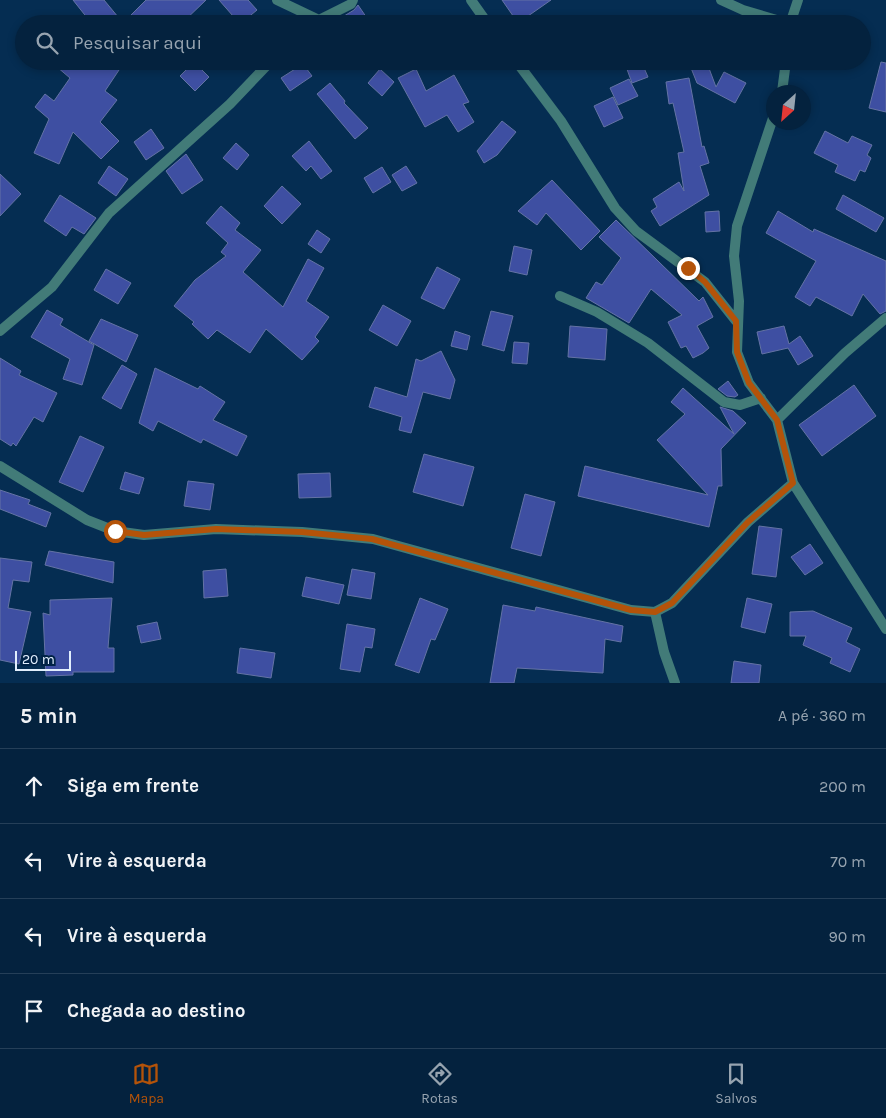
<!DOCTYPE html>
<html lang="pt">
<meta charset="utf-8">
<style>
body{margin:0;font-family:Karla,sans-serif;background:#122f49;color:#f1f3f6}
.compass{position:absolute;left:766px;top:85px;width:45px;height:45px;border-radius:50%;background:#04223e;box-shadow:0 2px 8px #0003;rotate:207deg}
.scale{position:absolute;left:15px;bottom:12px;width:56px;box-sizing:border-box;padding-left:5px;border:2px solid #e1eefd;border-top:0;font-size:14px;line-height:18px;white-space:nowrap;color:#e1eefd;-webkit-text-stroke:4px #002246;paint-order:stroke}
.stop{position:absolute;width:15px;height:15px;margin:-11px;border:4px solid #b45309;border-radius:50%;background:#fff}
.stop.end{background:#b45309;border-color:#fff;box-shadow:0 1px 5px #0008}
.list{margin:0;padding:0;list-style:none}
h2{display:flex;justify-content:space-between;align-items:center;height:65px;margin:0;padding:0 20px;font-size:21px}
h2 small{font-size:16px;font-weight:400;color:#97a4b0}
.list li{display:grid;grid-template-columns:32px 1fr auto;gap:15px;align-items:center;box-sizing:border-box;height:75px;padding:0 20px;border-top:1px solid #253f58}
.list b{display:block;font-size:19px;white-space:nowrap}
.list em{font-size:16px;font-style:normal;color:#97a4b0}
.icon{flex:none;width:28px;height:28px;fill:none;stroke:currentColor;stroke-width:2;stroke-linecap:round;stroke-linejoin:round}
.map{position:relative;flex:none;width:886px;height:683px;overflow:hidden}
.search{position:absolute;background:#04223e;box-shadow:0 2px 8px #0003;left:15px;right:15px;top:15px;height:55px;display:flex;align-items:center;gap:12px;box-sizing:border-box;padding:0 18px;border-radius:28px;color:#97a4b0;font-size:19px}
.sheet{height:365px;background:#04223e}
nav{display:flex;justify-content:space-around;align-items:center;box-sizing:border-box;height:70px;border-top:1px solid #253f58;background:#04223e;font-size:14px;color:#97a4b0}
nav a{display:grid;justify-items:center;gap:2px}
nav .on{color:#b45309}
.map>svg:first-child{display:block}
.building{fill:#3e4fa2;stroke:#6473a5}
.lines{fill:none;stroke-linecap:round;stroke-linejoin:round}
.street{stroke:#427b78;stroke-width:10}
.route{stroke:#b45309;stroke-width:6}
</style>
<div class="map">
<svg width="886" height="683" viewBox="0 0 886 683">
<rect width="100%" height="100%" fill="#052d52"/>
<path class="building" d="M73,0H104L123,23L146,0H206L181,24H92Z
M219,0H248L257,10L240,24Z
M502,0H551L518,23Z
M358,5L371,24H331L354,10Z
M50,61H104L119,70L105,91L117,100L100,122L119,141L101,159L73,132L59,164L34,153L49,119L35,107L45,94L54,101L70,78Z
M624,61H641L648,77L632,83Z
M194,62L209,77L195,91L180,76Z
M881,62L886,63V112L869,108Z
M707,63L716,87L724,72L746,83L735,103L697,83L691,68Z
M303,64L312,76L290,91L281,78Z
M380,69L394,82L382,96L368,83Z
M416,69L426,91L454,75L469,102L463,104L474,122L458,132L447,115L425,127L398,78Z
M689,78L702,147L704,146L709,163L700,166L709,195L660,226L651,211L657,207L653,199L679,182L684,191L678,153L684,152L673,103L669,104L666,82Z
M629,79L638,96L618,105L610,88Z
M330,83L345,101L344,103L368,128L355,139L317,94Z
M613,97L623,118L604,127L594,106Z
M502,121L516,132L497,155L484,163L477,151Z
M151,129L164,148L146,160L134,142Z
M825,131L848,143L852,136L872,145L867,155L871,158L865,172L860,170L855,181L835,172L838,165L814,153Z
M309,141L332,171L321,179L311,166L306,171L292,156Z
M236,143L249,155L237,170L223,158Z
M186,154L203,180L182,194L166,171Z
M109,166L128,179L116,196L98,183Z
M406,166L417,183L402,191L392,175Z
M382,167L391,182L373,193L364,178Z
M0,174L21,194L0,216Z
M552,180L600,231L581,250L546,213L537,225L518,211Z
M282,186L301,204L282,224L264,206Z
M60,195L96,218L84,234L72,227L66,236L44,221Z
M843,195L884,218L876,232L836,209Z
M221,206L240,223L235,230L261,250L243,272L283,307L308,259L324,268L306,301L329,317L315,337L319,341L302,360L266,329L250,353L217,330L208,339L192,324L194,322L174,306L195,280L226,256L221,252L228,243L206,223Z
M719,211L720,231L706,232L705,212Z
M778,211L813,232L814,229L886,261V311L880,314L863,294L852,316L816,297L810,306L795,297L816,261L766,233Z
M616,220L699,301L703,297L713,317L697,326L709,348L703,353L693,358L686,346L681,348L668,322L682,315L651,289L629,323L586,298L596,282L602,285L621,258L599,237Z
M317,230L330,239L321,253L308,244Z
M514,246L532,250L527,275L509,271Z
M437,267L460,279L444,309L421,298Z
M106,269L131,283L118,304L94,290Z
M383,305L411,321L397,346L369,330Z
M47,310L63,319L60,325L94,345L82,385L63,379L70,359L31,337Z
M491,311L513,316L504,351L482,345Z
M101,319L138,335L126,362L89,341Z
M570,326L607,329L605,360L568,357Z
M784,326L789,344L800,336L813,356L798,365L788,348L762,354L757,332Z
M455,331L470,336L467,350L451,346Z
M514,342L529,343L527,364L512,363Z
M441,351L455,380L450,399L423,392L411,433L399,430L402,417L369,407L375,387L407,397L416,359L421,361Z
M0,358L21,371L19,375L57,393L43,422L34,417L16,446L13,443L11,446L0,439Z
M122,365L137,374L121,409L102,398Z
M155,368L198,389L200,386L225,402L213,420L247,436L237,456L203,439L201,443L158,421L153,431L139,423Z
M728,381L738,395L735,397L727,396L718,389Z
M854,385L876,416L822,456L799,425Z
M683,388L734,434L720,407L733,411L746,423L721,449L722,486H718L709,527L578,496L585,466L708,495L657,440L685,414L671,402Z
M80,436L104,447L83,492L59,482Z
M424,454L474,467L463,506L413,492Z
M125,472L144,478L139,494L120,489Z
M330,473L331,497L299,498L298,474Z
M188,481L214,484L210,510L184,506Z
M0,490L30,500L28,504L51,513L46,527L0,509Z
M525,494L555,502L541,556L511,548Z
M759,526L782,529L776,577L752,574Z
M810,544L823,563L805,575L791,557Z
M49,551L114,562L113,583L45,565Z
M0,558L32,562L29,582L13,580L8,608L31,612L19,664L0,660Z
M226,569L228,596L204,598L203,571Z
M352,569L375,573L371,599L347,595Z
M306,577L344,585L339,604L302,596Z
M112,598L108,648H114V672H73V675L46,676L43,613L50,615V600Z
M420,598L448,609L435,640L431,639L419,673L395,665Z
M747,598L772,604L765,633L741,627Z
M503,605L535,611L536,607L623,626L621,642L605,639L603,673L517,668L514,683H490Z
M813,611L852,628L846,642L860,649L850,672L830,663L832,658L803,645L806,636H790V612Z
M157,622L161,639L141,643L137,626Z
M347,624L375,629L372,648L365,647L360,672L340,669Z
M240,648L275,653L271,678L237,673Z
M734,661L761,665L759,683H731Z"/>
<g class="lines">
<path class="street" d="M277,0L319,20L351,4L353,0
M471,0L488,24
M721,0L743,10L790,24L798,0
M516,61L561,121L615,208L636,231L705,282L736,321
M782,92L786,61
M774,115L737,226L734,256L739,301L737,352L749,383L777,420L793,483L886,629
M560,296L597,312L648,343L724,402L740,405L761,398
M0,331L52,287L109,213L230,104L271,61
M777,420L845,353L886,318
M0,466L87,520L115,531L144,535L216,529L302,532L373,539L631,610L655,612L672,603L748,522L793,483
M655,612L664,652L675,683"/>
</g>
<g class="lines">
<path class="route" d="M115,531L144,535L216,529L302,532L372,539L631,610L655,612L672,603L748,522L793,483L777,420L749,383L737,352L736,321L705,282L688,268"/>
</g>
</svg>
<svg class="compass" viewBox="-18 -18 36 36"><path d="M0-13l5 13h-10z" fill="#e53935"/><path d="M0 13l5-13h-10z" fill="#97a4b0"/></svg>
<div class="scale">20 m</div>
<div class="stop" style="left:115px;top:531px"></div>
<div class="stop end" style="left:688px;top:268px"></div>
<div class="search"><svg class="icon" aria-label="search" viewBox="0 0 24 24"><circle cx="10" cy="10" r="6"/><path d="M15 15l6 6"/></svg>Pesquisar aqui</div>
</div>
<section class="sheet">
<h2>5 min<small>A pé · 360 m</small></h2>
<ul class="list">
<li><svg class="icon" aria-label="ahead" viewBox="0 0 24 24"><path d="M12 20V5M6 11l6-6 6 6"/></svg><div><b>Siga em frente</b></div><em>200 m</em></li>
<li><svg class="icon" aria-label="left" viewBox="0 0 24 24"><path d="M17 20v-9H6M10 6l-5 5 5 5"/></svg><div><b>Vire à esquerda</b></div><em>70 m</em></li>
<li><svg class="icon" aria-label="left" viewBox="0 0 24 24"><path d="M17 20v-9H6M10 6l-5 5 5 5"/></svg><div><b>Vire à esquerda</b></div><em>90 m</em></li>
<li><svg class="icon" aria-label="arrive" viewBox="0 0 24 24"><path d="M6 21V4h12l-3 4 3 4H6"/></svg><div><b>Chegada ao destino</b></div></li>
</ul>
</section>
<nav>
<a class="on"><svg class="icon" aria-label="map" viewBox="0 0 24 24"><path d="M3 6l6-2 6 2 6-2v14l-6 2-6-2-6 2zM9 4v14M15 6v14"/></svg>Mapa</a>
<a><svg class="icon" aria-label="directions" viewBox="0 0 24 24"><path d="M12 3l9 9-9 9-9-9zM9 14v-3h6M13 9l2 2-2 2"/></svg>Rotas</a>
<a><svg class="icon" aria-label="saved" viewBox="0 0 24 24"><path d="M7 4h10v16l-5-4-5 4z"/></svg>Salvos</a>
</nav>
